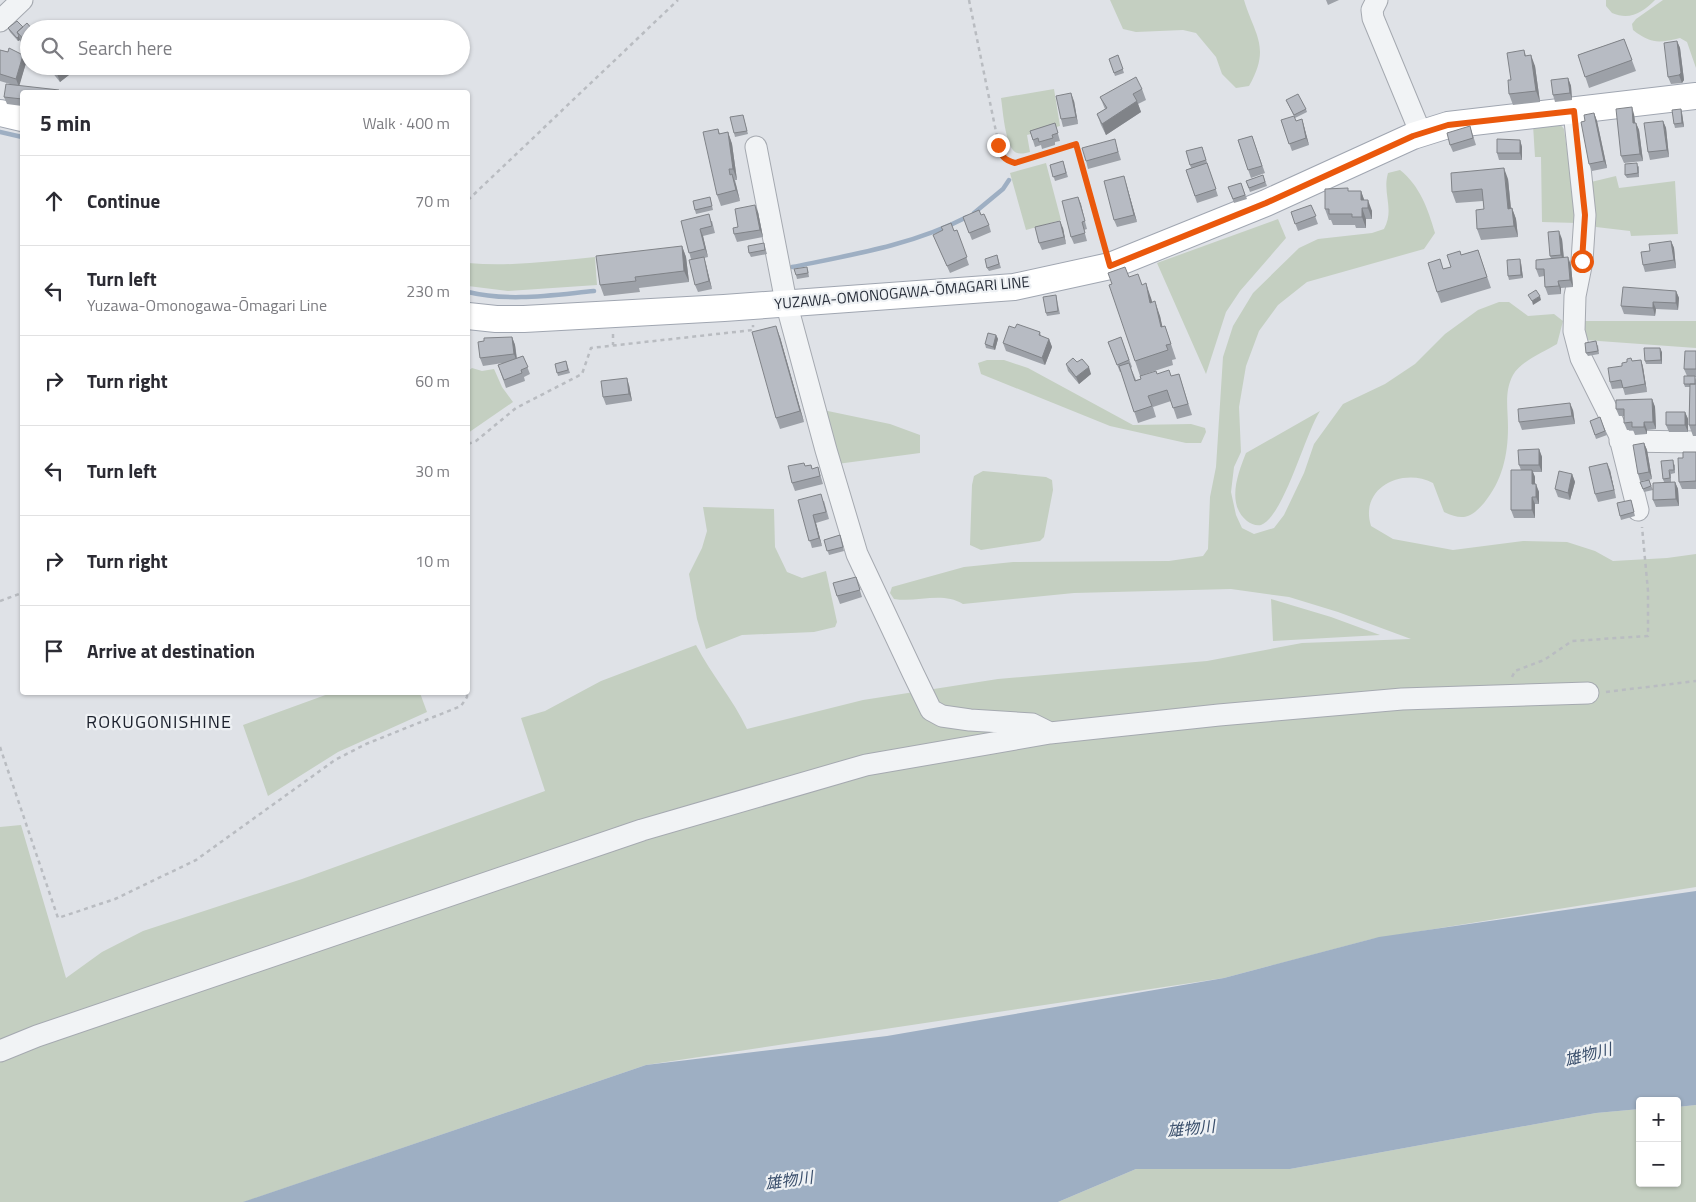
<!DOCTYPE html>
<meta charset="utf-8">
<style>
body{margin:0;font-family:"Titillium Web","Noto Sans JP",sans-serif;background:#f2f2f3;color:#2b2b33}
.controls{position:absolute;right:15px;bottom:15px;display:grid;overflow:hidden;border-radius:5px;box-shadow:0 1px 4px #0004}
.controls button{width:45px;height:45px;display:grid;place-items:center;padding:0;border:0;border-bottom:1px solid #e1e1e2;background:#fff;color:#2b2b33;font:25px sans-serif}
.stop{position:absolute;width:15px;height:15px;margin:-11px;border:4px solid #ea580c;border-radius:50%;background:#fff}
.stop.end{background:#ea580c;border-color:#fff;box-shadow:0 1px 5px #0008}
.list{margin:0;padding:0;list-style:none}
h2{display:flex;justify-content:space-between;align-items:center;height:65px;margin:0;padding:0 20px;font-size:21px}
h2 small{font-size:16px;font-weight:400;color:#7c7c81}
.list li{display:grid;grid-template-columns:32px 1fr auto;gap:15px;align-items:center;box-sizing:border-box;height:90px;padding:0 20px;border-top:1px solid #e1e1e2}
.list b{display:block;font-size:19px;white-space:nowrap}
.list p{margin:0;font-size:16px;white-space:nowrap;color:#7c7c81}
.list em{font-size:16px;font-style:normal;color:#7c7c81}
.icon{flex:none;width:28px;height:28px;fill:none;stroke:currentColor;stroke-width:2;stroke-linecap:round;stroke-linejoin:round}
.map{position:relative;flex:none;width:1696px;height:1202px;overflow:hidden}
.search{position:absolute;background:#fff;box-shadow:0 1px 4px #0004;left:20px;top:20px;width:450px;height:55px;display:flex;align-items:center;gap:12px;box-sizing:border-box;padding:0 18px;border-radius:28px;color:#7c7c81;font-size:19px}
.panel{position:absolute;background:#fff;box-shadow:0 1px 4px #0004;left:20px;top:90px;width:450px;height:605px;border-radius:5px}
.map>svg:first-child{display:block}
.green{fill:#c4cfc1}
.water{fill:#9eafc3}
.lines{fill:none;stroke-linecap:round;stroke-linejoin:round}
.stream{stroke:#9eafc3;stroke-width:4.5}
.minor-casing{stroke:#a5a9b0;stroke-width:23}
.major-casing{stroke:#a0a6b1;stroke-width:28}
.path{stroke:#b9bcc1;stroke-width:2.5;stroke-dasharray:4 4;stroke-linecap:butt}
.minor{stroke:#f1f3f5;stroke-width:21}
.major{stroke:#fff;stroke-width:26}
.wall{fill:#9da1a8}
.shaded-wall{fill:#808388}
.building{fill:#b7bbc3;stroke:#808388}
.route{stroke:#ea580c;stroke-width:6}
.labels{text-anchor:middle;stroke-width:4.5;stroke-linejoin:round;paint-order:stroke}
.street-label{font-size:15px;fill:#2a303c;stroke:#eef1f4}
.water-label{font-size:16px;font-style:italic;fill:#394e6b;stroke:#eef1f4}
.quarter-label{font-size:18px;letter-spacing:1px;fill:#1c212d;stroke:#eef1f4}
</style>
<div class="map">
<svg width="1696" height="1202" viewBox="0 0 1696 1202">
<rect width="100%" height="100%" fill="#dfe2e7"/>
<path class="green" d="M1110,0H1244C1255,36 1271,47 1249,86L1236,88L1222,74L1216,57L1196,33L1183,30L1136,32L1123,29Z
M1606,0H1655C1643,12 1630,21 1612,13L1606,6Z
M1663,0H1696V68L1687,42L1680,38C1659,43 1651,44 1633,30L1632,24L1636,19Z
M1054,89L1060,126L1027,135L1030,152C1026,153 1019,155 1015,152C1005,144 1003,111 1001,98Z
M1559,123L1564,129L1577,223L1542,222L1541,157H1535L1533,125Z
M1046,163L1061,220L1026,230L1010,173Z
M1400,170C1420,186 1428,209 1435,233L1424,249L1307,282L1278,305L1259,331L1246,366L1239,407L1241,452L1234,467L1231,492L1236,515L1242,528L1254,534L1274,528L1284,515L1304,473L1314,444L1343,404L1385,384L1415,364L1445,334L1478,310L1499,302H1509L1528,316L1554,314L1563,321L1557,344C1544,352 1521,361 1513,375C1504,392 1508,408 1508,427C1508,456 1502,481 1484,503C1471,518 1463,521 1444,512L1433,483C1402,467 1359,488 1371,526L1393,539L1453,550L1523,541L1567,542L1595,551L1613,561L1667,558L1696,554V887L1372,939L1224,978L646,1065L244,1202H0V827L21,825L66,978L102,952L143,931L302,879L545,791L521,718L545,711L601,681L696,645C711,674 733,699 747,729L863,700L998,679L1207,661L1302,643L1411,639L1338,612L1289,597L1231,589L1074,593L963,604C941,591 918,603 894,599L890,593L892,587L964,567L1013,562L1169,561L1203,556L1208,549L1210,497L1216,467L1223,357L1233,326L1253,293L1299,248L1318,239L1372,233L1384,229C1395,209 1382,194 1388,173Z
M1616,176L1619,188L1675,181L1678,234L1631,236L1630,231L1596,227L1591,182Z
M1278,219L1286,238L1240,291L1226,312L1206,374L1157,263Z
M595,257L597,285L508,291L468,286V263C510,267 553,261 595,257Z
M1583,321H1696V348L1585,340Z
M987,360H1004L1028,368L1133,425L1191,424L1205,428L1206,432L1201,443H1186L1110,426L981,374L978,363Z
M472,368L482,371L494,369L502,387L513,402L468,433V371Z
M823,410L890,424L920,435V453L837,464Z
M1320,411C1305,434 1284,516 1261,525C1256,526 1251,524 1247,521C1226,504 1238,473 1246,453Z
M983,471L1046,477L1052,480L1053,490L1044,537L1040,541L981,550L970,545L972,485L974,476Z
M703,507L774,509L775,547L787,572L802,578L826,571L837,622L835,627L814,632L742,635L706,649L697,619L689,574L702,548L707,531Z
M1271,599L1331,617L1380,635L1273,641Z
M331,693H420L427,712L338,752L268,796L243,725Z
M1696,1105V1202H1058L1136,1169H1290L1596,1113L1640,1109V1183H1677V1107Z"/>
<path class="water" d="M1696,891V1105L1677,1107V1101H1640V1109L1596,1113L1290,1169H1136L1058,1202H243L646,1065L887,1036L1224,978L1379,937Z"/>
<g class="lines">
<path class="stream" d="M0,132L22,137
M974,213L1003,189L1009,180
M792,267C851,255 913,245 967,217
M468,292C509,302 552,295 594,291"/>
<g class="minor-casing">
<path id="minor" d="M1377,0L1372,10L1373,18L1421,134
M0,21L22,0
M1574,111L1585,215L1582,261L1575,296L1574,331L1581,358L1619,434L1638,510
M756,147L786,302L826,450L857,554L913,673L931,710L942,716L970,720L1032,724L1048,732
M1620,441L1696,442
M0,1051L37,1036L642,830L866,765L1050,733L1219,715L1402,699L1588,693"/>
</g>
<g class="major-casing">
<path id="major" d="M0,113L22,118
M468,316L496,319H524L724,308L1014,287L1110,266L1266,203L1413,136L1448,125L1696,96"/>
</g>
<path class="path" d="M969,0L1001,156L1015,163L1076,144L1104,247
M468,200L678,0
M613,334V345
M468,444L476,441L516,408L582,374L591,348L753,330V325
M0,601L22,593
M1512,677L1515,671L1544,660L1572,641L1648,636V591L1642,527
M1606,692L1696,681
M0,747L58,918L115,899L196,860L335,760L366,744L461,706L467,697V692"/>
<use href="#minor" class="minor"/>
<use href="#major" class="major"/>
</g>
<path class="wall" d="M1326,0H1339L1328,5Z
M23,27L29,29V52L21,43L20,40L18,41L10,32L8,28Z
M1624,39L1636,71L1589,88L1578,55Z
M1677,41L1680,48L1684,80L1682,83L1671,84L1668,77Z
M0,50L23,55L26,63L19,85L22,92V106L7,104L4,97L10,84L0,81Z
M1524,50L1526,56L1535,66L1540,102L1513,105L1509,94L1511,80Z
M1118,55L1124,73L1115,76L1109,59Z
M47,66H72L74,71L60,82Z
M1568,78L1571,86L1572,100L1555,102L1553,95Z
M1142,89L1146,100L1138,104L1141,112L1106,135L1101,125L1097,114L1105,109L1100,97Z
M1286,100L1306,109L1307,112L1295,118Z
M1074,101L1078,124L1063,127L1061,119Z
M1681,109L1682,113L1684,127L1675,128L1674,124Z
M1594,113L1597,121L1607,168L1592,171L1589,164L1585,121Z
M1634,114L1635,123H1636L1639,130L1643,161L1624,163L1621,156Z
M743,115L748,134L735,137L734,133Z
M1302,119L1309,145L1292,151L1281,120L1296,121Z
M1663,121L1666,128L1669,157L1650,160L1648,152Z
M1055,123L1060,141L1055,142V145L1042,149L1041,145L1035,147L1030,131Z
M1470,126L1476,145L1453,152L1450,145Z
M718,129L720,134L728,132L732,144L737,180H735L740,201L721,206L717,195Z
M1252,136L1265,173L1251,178L1238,140Z
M1520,140L1522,147V160H1499L1497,153Z
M1117,147L1121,160L1088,169L1086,161Z
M1202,147L1218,196L1197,203L1186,170L1191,168L1186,151Z
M1063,161L1068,177L1055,181L1050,165Z
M1639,166V177L1627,178L1625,175Z
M1263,175L1267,186L1250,192L1246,181Z
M1508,179L1511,208H1512L1516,219L1518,237L1481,240L1477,229L1484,209L1483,201L1456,203L1452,192Z
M1126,183L1137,222L1117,227L1114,220Z
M1241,183L1247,199L1234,203L1228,187Z
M1349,191H1361L1364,200L1372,211V219H1366V228H1356L1355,225H1333L1331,220H1329L1325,209Z
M710,197L713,210L696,214L695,210Z
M1078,197L1087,229L1084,230L1087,241L1074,244L1071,237Z
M1311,205L1318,224L1298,231L1291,212Z
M758,212L763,237L737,242L734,234L738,227Z
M981,215L989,225L991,232L972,240L963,217Z
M681,221H712L715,233L703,236L708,257L704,258L712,289L698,292L695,285L691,259Z
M1063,228L1066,244L1042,250L1039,243Z
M957,230L969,265L950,273L933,235Z
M1562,239L1564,257L1571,265L1573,287L1561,288V294L1548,295L1545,287L1544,276L1539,277L1536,269L1551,258L1550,256Z
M1671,241L1674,248L1676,268L1645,272L1643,265L1650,251Z
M682,246L686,257L689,282L639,288L640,292L604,296L600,285Z
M765,247L767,254L751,257L749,253Z
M1478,250L1491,288L1441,303L1437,292L1443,269L1451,267L1461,255Z
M997,255L1001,268L989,271L987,268Z
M1521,263L1523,278L1509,280L1508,276Z
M808,270L809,277L797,279L796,275Z
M1129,277L1142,285L1151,298L1152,302L1160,316L1162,327L1165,326L1176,359L1172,360L1173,365L1142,375L1157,374L1171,376L1179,374L1192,415L1177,419L1171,401L1153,407L1156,417L1138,423L1121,372H1120L1108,342L1121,337L1132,367L1131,368L1136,380L1141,379L1135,361Z
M1676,291L1679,298L1678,310L1656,309L1655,316L1624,314L1621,306Z
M1056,295L1060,314L1047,316L1046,313Z
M1015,328L1040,332L1041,336L1049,339L1052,347L1045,365L1006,351L1003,343Z
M996,335L998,339L995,350L986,348L985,344Z
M512,337L515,345L517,358L523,356L530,374L524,377L525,381L506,388L498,365L503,363L483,366L480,358Z
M780,337L804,422L780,429L776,418Z
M1598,345L1599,354L1588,356L1586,353Z
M1696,351V377H1695L1696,380V436H1693L1689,425L1690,387H1685L1684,384L1687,376L1684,369Z
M1662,352V364H1646L1645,361Z
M1641,360L1643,367L1647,392L1625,395L1623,388L1612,389L1610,382L1622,366L1632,361Z
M566,361L570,373L558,376L555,364Z
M1077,362L1091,374L1079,384L1068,371L1066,364Z
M629,385L632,401L606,405L603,397Z
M1652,399L1655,407L1656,429L1647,430V434L1635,435L1633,430H1627L1624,423V416H1619L1616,409Z
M1573,410L1575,424L1522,430L1519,422Z
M1685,412L1688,419V432H1669L1666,425Z
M1600,417L1607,435L1596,439L1590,421Z
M1644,443L1647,450L1652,479L1649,480L1653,490L1644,492L1640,482L1649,480L1640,481L1638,474Z
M1539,449L1542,457V472H1533L1535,477V484L1539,492V504H1535V518H1514L1511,510L1521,470L1519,465Z
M1696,452V489H1682L1679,482L1683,458Z
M1675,464V473L1671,474V482H1675L1678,489L1679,506L1656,507L1653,500L1664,482L1663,479Z
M811,465L812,469L818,467L823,484L795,491L792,483L806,466Z
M1610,470L1616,498L1598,502L1595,494Z
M1572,474L1575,482L1570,500L1558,497L1555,489Z
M798,500L824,501L829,519L816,523L822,546L812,548Z
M1632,504L1635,516L1621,520L1620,516Z
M840,535L844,551L829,555L824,540Z
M856,577L862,597L840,604L837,596Z"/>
<path class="shaded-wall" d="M19,36L20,40L18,41L17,38Z
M1677,41L1680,48L1684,80L1682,83L1679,75Z
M23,55L26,63L19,87L16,79Z
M1531,55L1535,66L1540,102L1536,91Z
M62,66H72L74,71L60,82L56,71Z
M1568,78L1571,86L1572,100L1570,93Z
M1071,93L1074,101L1078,124L1076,117Z
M1137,101L1141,112L1106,135L1102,124Z
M1632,107L1634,114L1636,131L1633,123Z
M1681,109L1682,113L1684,127L1682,123Z
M1594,113L1597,121L1607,168L1604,161Z
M1302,119L1304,126L1309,145L1306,138Z
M1663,121L1666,128L1669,157L1667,150Z
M1636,123L1639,130L1643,161L1640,154Z
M728,132L732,144L737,180L733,169Z
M1520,140L1522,147V160L1520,153Z
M1504,168L1508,179L1512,220L1508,209Z
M732,174L736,185L740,201L736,190Z
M1124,176L1126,183L1137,222L1134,215Z
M1361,191L1365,202L1361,200Z
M1078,197L1081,204L1087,229L1085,221Z
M1368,200L1372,211V219L1368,208Z
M755,205L758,212L763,237L760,230Z
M1362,208L1366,219V228L1362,217Z
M1512,208L1516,219L1518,237L1514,226Z
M1060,221L1063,228L1066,244L1064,237Z
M700,229L703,236L708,257L705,249Z
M1559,231L1562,239L1564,262L1561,255Z
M1671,241L1674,248L1676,268L1674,260Z
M682,246L686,257L689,282L684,271Z
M704,257L706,264L712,289L709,281Z
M1568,257L1571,265L1573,287L1570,280Z
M1520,259L1521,263L1523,278L1521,275Z
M1558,281L1561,288V294L1559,286Z
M1146,283L1151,298L1156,317L1150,303Z
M1676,291L1679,298L1678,310L1676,303Z
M1540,296L1541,300L1533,305L1532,301Z
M1155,301L1160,316L1166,342L1161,327Z
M1653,302L1656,309L1655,316L1653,308Z
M776,326L780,337L804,422L800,411Z
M996,335L998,339L995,350L993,347Z
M512,337L515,345L517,362L514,354Z
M1049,339L1052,347L1045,365L1042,358Z
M1660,348L1662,352V364L1661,360Z
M1641,360L1643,367L1647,392L1645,384Z
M1089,367L1091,374L1079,384L1076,377Z
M627,378L629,385L632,401L629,394Z
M1652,399L1655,407L1656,429L1653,422Z
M1570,403L1573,410L1575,424L1572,416Z
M1685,412L1688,419V432L1685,425Z
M1644,422L1647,430V434L1644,427Z
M1644,443L1647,450L1652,479L1649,472Z
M1539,449L1542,457V472L1539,465Z
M1607,463L1610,470L1616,498L1614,490Z
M1532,470L1535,477V492L1532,484Z
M1572,474L1575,482L1570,500L1568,493Z
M1675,482L1678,489L1679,506L1676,499Z
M1536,484L1539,492V504L1536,497Z
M1532,497L1535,504V518L1532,510Z
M813,515L816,523L822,546L819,538Z"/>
<path class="building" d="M17,21L23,27L17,32L19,36L17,38L8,28Z
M47,21L52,29H38Z
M27,23L32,29H29V45L17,32Z
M1624,39L1632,60L1585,77L1578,55Z
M1677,41L1681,73L1679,75L1668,77L1664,43Z
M9,48L23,55L16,79L0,74V50L8,52Z
M1524,50L1525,56L1531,55L1536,91L1509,94L1508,80H1511L1507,53Z
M1118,55L1123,69L1114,73L1109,59Z
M52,66H62L56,71Z
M1136,77L1142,89L1133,94L1137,101L1102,124L1097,114L1107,108L1100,97Z
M1568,78L1570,93L1553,95L1551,80Z
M6,84L59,90V92H22V99L4,97Z
M1071,93L1076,117L1061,119L1056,96Z
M1298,94L1306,109L1294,115L1286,100Z
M1632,107L1633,123H1636L1640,154L1621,156L1616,109Z
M1681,109L1682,123L1674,124L1672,110Z
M1594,113L1604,161L1589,164L1581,122L1585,121L1584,115Z
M743,115L747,131L734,133L730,117Z
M1294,116L1296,121L1302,119L1306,138L1289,144L1281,120Z
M1663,121L1667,150L1648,152L1644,123Z
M1055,123L1058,133L1052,135L1053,138L1039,142L1038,138L1033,140L1030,131Z
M1470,126L1473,138L1450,145L1447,133Z
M718,129L719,134L728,132L733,169H729L730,175L732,174L736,190L717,195L703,132Z
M1252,136L1262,166L1248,170L1238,140Z
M1115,139L1118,152L1086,161L1082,148Z
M1497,139L1520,140V153H1497Z
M1202,147L1206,160L1190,165L1186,151Z
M1063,161L1066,173L1053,177L1050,165Z
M1207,163L1216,189L1195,196L1186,170Z
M1637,163L1638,173L1625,175V164Z
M1504,168L1508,209L1512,208L1514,226L1477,229L1476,210L1484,209L1482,189L1452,192L1451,173Z
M1263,175L1265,182L1249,188L1246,181Z
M1124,176L1134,215L1114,220L1104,181Z
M1241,183L1245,195L1233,199L1228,187Z
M1348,188V191H1361V200H1368V208H1362V217H1352V214H1329V209H1325V189Z
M710,197L712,206L695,210L693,201Z
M1078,197L1085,221L1082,222L1085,233L1071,237L1062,201Z
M755,205L760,230L734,234L733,228L738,227L735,209Z
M1311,205L1316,216L1295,224L1291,212Z
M979,210L981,215L984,214L989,225L969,233L963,217Z
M709,214L712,226L700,229L705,249L689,253L681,221Z
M1060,221L1064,237L1039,243L1035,227Z
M951,223L954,231L957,230L967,257L947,266L933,235L943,230L941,227Z
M1559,231L1561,255L1550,256L1548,232Z
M1671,241L1674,260L1643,265L1641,252L1650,251L1649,244Z
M764,243L765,250L749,253L748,246Z
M682,246L684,271L635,277L636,281L600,285L596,256Z
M1478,250L1487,277L1437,292L1428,263L1440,259L1443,269L1451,267L1447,255L1460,251L1461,255Z
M997,255L999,264L987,268L985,259Z
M704,257L709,281L695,285L689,260Z
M1568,257L1570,280L1558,281L1559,286L1545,287L1544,269H1536V260Z
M1520,259L1521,275L1508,276L1507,260Z
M807,267L808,273L796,275L794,269Z
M1125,267L1129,277L1138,274L1142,285L1146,283L1150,303L1155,301L1161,327L1165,326L1171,344L1166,345L1168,350L1135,361L1109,285L1112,284L1108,273Z
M1623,287L1676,291V303L1653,302V308L1621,306Z
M1536,290L1540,296L1532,301L1528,295Z
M1056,295L1058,311L1046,313L1043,297Z
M1017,324L1040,332L1039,335L1049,339L1042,358L1003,343L1009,326L1015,328Z
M776,326L800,411L776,418L752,332Z
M988,333L996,335L993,347L985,344Z
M512,337L514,354L480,358L478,342L484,341V338Z
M1121,337L1129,360L1117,365L1108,342Z
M1596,341L1598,351L1586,353L1585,343Z
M1644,348H1660L1661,360L1645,361Z
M1685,351H1696V369H1684Z
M523,356L528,367L521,370L522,373L504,380L498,365Z
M1073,358L1077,362L1082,359L1089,367L1076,377L1066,364Z
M1631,358L1632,361L1641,360L1645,384L1623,388L1621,380L1610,382L1608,368L1622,366V363L1627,362V359Z
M566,361L568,370L557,373L555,364Z
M1129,363L1135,381L1141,379L1140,376L1156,371L1157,374L1169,370L1171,376L1179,374L1188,404L1173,408L1167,390L1148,396L1152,406L1134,412L1119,366Z
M1684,376H1695V384H1684Z
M627,378L629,394L603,397L601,381Z
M1690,384H1696V425H1689Z
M1652,399L1653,422H1644V427H1632V422L1624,423V409H1616V400Z
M1570,403L1572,416L1519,422L1518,409Z
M1666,412H1685V425H1666Z
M1600,417L1605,431L1595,435L1590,421Z
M1644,443L1649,472L1638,474L1633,445Z
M1539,449V465H1519L1518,450Z
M1683,452H1696V481L1679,482L1678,458H1683Z
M1673,460L1674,470H1669L1670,478L1663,479L1661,461Z
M804,463L805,466L811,465L812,469L818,467L820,476L792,483L788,466Z
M1607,463L1614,490L1595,494L1589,467Z
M1511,470H1532V484H1536V497H1532V510H1511Z
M1559,471L1572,474L1568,493L1555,489Z
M1649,480L1651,486L1643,489L1640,482Z
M1675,482L1676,499L1653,500V483Z
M821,494L826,512L813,515L819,538L809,541L798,500Z
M1631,500L1634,512L1620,516L1617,503Z
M840,535L843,547L827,551L824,540Z
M856,577L860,590L837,596L833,583Z"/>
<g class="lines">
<path class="route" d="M998,145C1001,156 1004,160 1015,163L1076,144L1110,266L1266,203L1413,136L1448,125L1574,111L1585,215L1582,261"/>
</g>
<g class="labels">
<g class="street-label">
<text transform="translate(902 293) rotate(-5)" y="5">YUZAWA-OMONOGAWA-ŌMAGARI LINE</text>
</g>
<g class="water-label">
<text transform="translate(1588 1054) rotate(-14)" y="6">雄物川</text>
<text transform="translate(1191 1128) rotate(-6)" y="6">雄物川</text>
<text transform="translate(789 1180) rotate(-8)" y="6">雄物川</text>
</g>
<g class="quarter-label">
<text x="159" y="728">ROKUGONISHINE</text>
</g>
</g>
</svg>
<div class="controls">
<button>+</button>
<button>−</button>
</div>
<div class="stop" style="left:1582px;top:261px"></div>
<div class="stop end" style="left:998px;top:145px"></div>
<div class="search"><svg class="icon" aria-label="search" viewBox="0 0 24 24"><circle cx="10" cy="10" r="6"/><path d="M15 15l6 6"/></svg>Search here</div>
<section class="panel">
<h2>5 min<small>Walk · 400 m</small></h2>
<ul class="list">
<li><svg class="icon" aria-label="ahead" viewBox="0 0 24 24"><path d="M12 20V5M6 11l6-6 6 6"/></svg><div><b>Continue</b></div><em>70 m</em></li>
<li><svg class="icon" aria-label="left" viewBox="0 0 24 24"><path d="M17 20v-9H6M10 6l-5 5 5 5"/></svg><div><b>Turn left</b><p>Yuzawa-Omonogawa-Ōmagari Line</p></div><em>230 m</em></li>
<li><svg class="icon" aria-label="right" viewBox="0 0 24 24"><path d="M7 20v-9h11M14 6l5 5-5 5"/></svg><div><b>Turn right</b></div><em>60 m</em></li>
<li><svg class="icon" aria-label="left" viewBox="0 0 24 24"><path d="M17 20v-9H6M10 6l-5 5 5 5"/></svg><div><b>Turn left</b></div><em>30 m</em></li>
<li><svg class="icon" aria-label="right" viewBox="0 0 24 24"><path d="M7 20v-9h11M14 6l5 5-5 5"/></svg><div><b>Turn right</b></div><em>10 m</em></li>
<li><svg class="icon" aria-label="arrive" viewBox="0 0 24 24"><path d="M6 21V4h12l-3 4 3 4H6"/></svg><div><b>Arrive at destination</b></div></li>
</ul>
</section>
</div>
